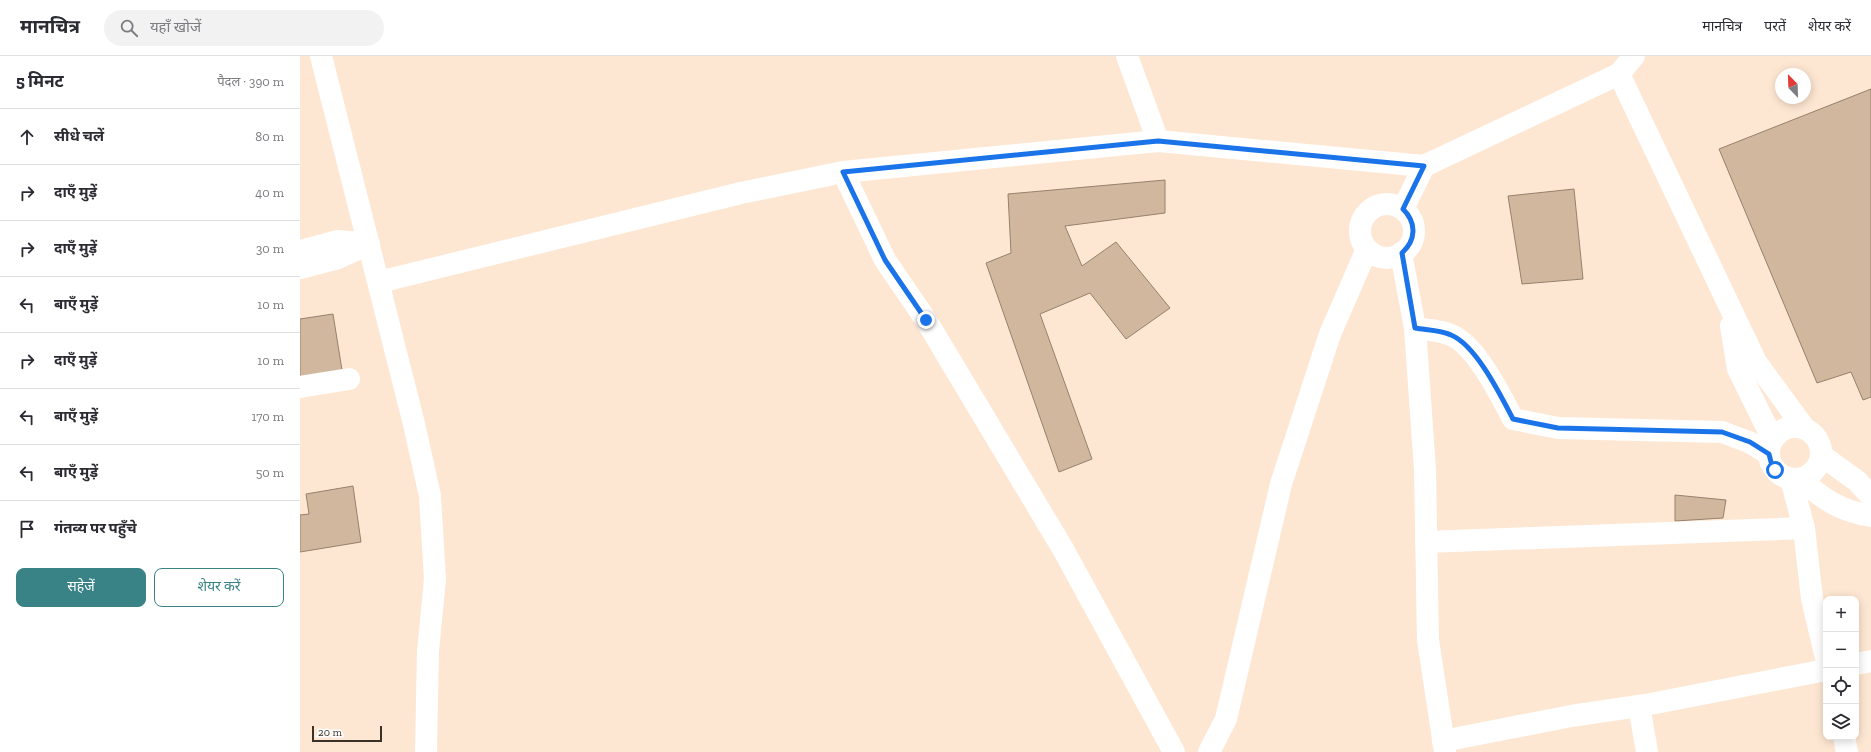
<!DOCTYPE html>
<html lang="hi">
<meta charset="utf-8">
<style>
body{margin:0;font-family:"Zilla Slab","Noto Sans Devanagari",serif;background:#f2f2f3;color:#2b2b33}
.controls{position:absolute;right:12px;bottom:12px;display:grid;overflow:hidden;border-radius:8px;box-shadow:0 2px 10px #0003}
.controls button{width:36px;height:36px;display:grid;place-items:center;padding:0;border:0;border-bottom:1px solid #e1e1e2;background:#fff;color:#2b2b33;font:20px sans-serif}
.compass{position:absolute;left:1475px;top:12px;width:36px;height:36px;border-radius:50%;background:#fff;box-shadow:0 2px 10px #0003;rotate:337deg}
.scale{position:absolute;left:12px;bottom:10px;width:70px;box-sizing:border-box;padding-left:4px;border:2px solid #3a3229;border-top:0;font-size:11px;line-height:14px;white-space:nowrap;color:#3a3229;-webkit-text-stroke:3px #fff;paint-order:stroke}
.stop{position:absolute;width:12px;height:12px;margin:-9px;border:3px solid #1a73e8;border-radius:50%;background:#fff}
.stop.end{background:#1a73e8;border-color:#fff;box-shadow:0 1px 4px #0008}
.list{margin:0;padding:0;list-style:none}
h2{display:flex;justify-content:space-between;align-items:center;height:52px;margin:0;padding:0 16px;font-size:17px}
h2 small{font-size:13px;font-weight:400;color:#7c7c81}
.list li{display:grid;grid-template-columns:26px 1fr auto;gap:12px;align-items:center;box-sizing:border-box;height:56px;padding:0 16px;border-top:1px solid #e1e1e2}
.list b{display:block;font-size:15px;white-space:nowrap}
.list em{font-size:13px;font-style:normal;color:#7c7c81}
.actions{display:flex;gap:8px;padding:12px 16px}
.actions a{flex:1;padding:9px 0;border:1px solid #398286;border-radius:8px;text-align:center;font-size:14px;color:#398286}
.actions .main{background:#398286;color:#fff}
.icon{flex:none;width:22px;height:22px;fill:none;stroke:currentColor;stroke-width:2;stroke-linecap:round;stroke-linejoin:round}
.map{position:relative;flex:none;width:1571px;height:696px;overflow:hidden}
header{display:flex;align-items:center;gap:24px;box-sizing:border-box;height:56px;padding:0 20px;background:#fff;border-bottom:1px solid #e1e1e2}
header strong{font-size:19px}
nav{display:flex;gap:22px;margin-inline-start:auto;font-size:14px}
.search{width:280px;height:36px;background:#f2f2f3;display:flex;align-items:center;gap:10px;box-sizing:border-box;padding:0 14px;border-radius:22px;color:#7c7c81;font-size:15px}
main{display:flex}
aside{flex:1;background:#fff}
.map>svg:first-child{display:block}
.building{fill:#d1b79d;stroke:#95816d}
.lines{fill:none;stroke-linecap:round;stroke-linejoin:round}
.street{stroke:#fff;stroke-width:22}
.secondary{stroke:#fff;stroke-width:22}
.primary{stroke:#fff;stroke-width:22}
.route{stroke:#1a73e8;stroke-width:5}
</style>
<header>
<strong>मानचित्र</strong>
<div class="search"><svg class="icon" aria-label="search" viewBox="0 0 24 24"><circle cx="10" cy="10" r="6"/><path d="M15 15l6 6"/></svg>यहाँ खोजें</div>
<nav><a>मानचित्र</a><a>परतें</a><a>शेयर करें</a></nav>
</header>
<main>
<aside>
<h2>5 मिनट<small>पैदल · 390 m</small></h2>
<ul class="list">
<li><svg class="icon" aria-label="ahead" viewBox="0 0 24 24"><path d="M12 20V5M6 11l6-6 6 6"/></svg><div><b>सीधे चलें</b></div><em>80 m</em></li>
<li><svg class="icon" aria-label="right" viewBox="0 0 24 24"><path d="M7 20v-9h11M14 6l5 5-5 5"/></svg><div><b>दाएँ मुड़ें</b></div><em>40 m</em></li>
<li><svg class="icon" aria-label="right" viewBox="0 0 24 24"><path d="M7 20v-9h11M14 6l5 5-5 5"/></svg><div><b>दाएँ मुड़ें</b></div><em>30 m</em></li>
<li><svg class="icon" aria-label="left" viewBox="0 0 24 24"><path d="M17 20v-9H6M10 6l-5 5 5 5"/></svg><div><b>बाएँ मुड़ें</b></div><em>10 m</em></li>
<li><svg class="icon" aria-label="right" viewBox="0 0 24 24"><path d="M7 20v-9h11M14 6l5 5-5 5"/></svg><div><b>दाएँ मुड़ें</b></div><em>10 m</em></li>
<li><svg class="icon" aria-label="left" viewBox="0 0 24 24"><path d="M17 20v-9H6M10 6l-5 5 5 5"/></svg><div><b>बाएँ मुड़ें</b></div><em>170 m</em></li>
<li><svg class="icon" aria-label="left" viewBox="0 0 24 24"><path d="M17 20v-9H6M10 6l-5 5 5 5"/></svg><div><b>बाएँ मुड़ें</b></div><em>50 m</em></li>
<li><svg class="icon" aria-label="arrive" viewBox="0 0 24 24"><path d="M6 21V4h12l-3 4 3 4H6"/></svg><div><b>गंतव्य पर पहुँचे</b></div></li>
</ul>
<div class="actions"><a class="main">सहेजें</a><a>शेयर करें</a></div>
</aside>
<div class="map">
<svg width="1571" height="696" viewBox="0 0 1571 696">
<rect width="100%" height="100%" fill="#fee7d2"/>
<path class="building" d="M1571,33V341L1563,344L1551,316L1517,327L1419,93Z
M865,124V157L765,170L782,210L816,186L870,252L826,283L790,237L740,258L792,403L759,416L686,207L711,197L708,138Z
M1274,133L1283,223L1222,228L1208,140Z
M33,258L42,314L0,321V263Z
M53,430L61,486L0,496V459L9,458L6,438Z
M1375,439L1426,444L1423,462L1375,465Z"/>
<g class="lines">
<path class="street" d="M827,0L858,85
M543,116L585,204L626,264L763,493L874,696
M1115,272C1126,274 1141,274 1151,279C1176,289 1201,340 1213,363L1258,372L1422,376L1449,386L1469,398
M0,331L49,323
M1126,486L1504,472
M1556,608L1571,605
M1339,650L1347,696
M1143,685L1271,660L1345,649L1526,614"/>
<path class="secondary" d="M21,0L114,368L130,440L135,523L128,595L126,696
M1319,18L1456,306L1505,373
M0,195L38,185L68,188
M1101,197L1115,272L1125,414L1128,584L1145,696
M0,212L38,202L69,188
M79,226L441,137L543,116L858,85L1124,110
M1431,270L1438,313L1473,384
M1469 397a26 26 0 1 1 52 0a26 26 0 1 1-52 0Z
M1521,399L1557,425L1571,440
M1491,423L1504,472L1512,543L1526,602
M1500,423C1523,443 1540,455 1571,460
M1544,681L1547,696"/>
<path class="primary" d="M1060 175a27 27 0 1 1 54 0a27 27 0 1 1-54 0Z
M1103,153L1124,110L1319,18L1334,0
M909,696L926,663L981,428L1030,278L1067,193"/>
</g>
<g class="lines">
<path class="route" d="M626,264L585,204L543,116L858,85L1124,110L1103,153C1117,167 1116,184 1102,197L1115,272C1126,274 1141,274 1151,279C1176,289 1201,340 1213,363L1258,372L1422,376L1450,386L1469,398L1471,406L1475,414"/>
</g>
</svg>
<div class="controls">
<button>+</button>
<button>−</button>
<button><svg class="icon" aria-label="locate" viewBox="0 0 24 24"><circle cx="12" cy="12" r="6"/><path d="M12 2v4M12 18v4M2 12h4M18 12h4"/></svg></button>
<button><svg class="icon" aria-label="layers" viewBox="0 0 24 24"><path d="M12 4l9 5-9 5-9-5zM3 14l9 5 9-5"/></svg></button>
</div>
<svg class="compass" viewBox="-18 -18 36 36"><path d="M0-13l5 13h-10z" fill="#e53935"/><path d="M0 13l5-13h-10z" fill="#7c7c81"/></svg>
<div class="scale">20 m</div>
<div class="stop" style="left:1475px;top:414px"></div>
<div class="stop end" style="left:626px;top:264px"></div>
</div>
</main>
